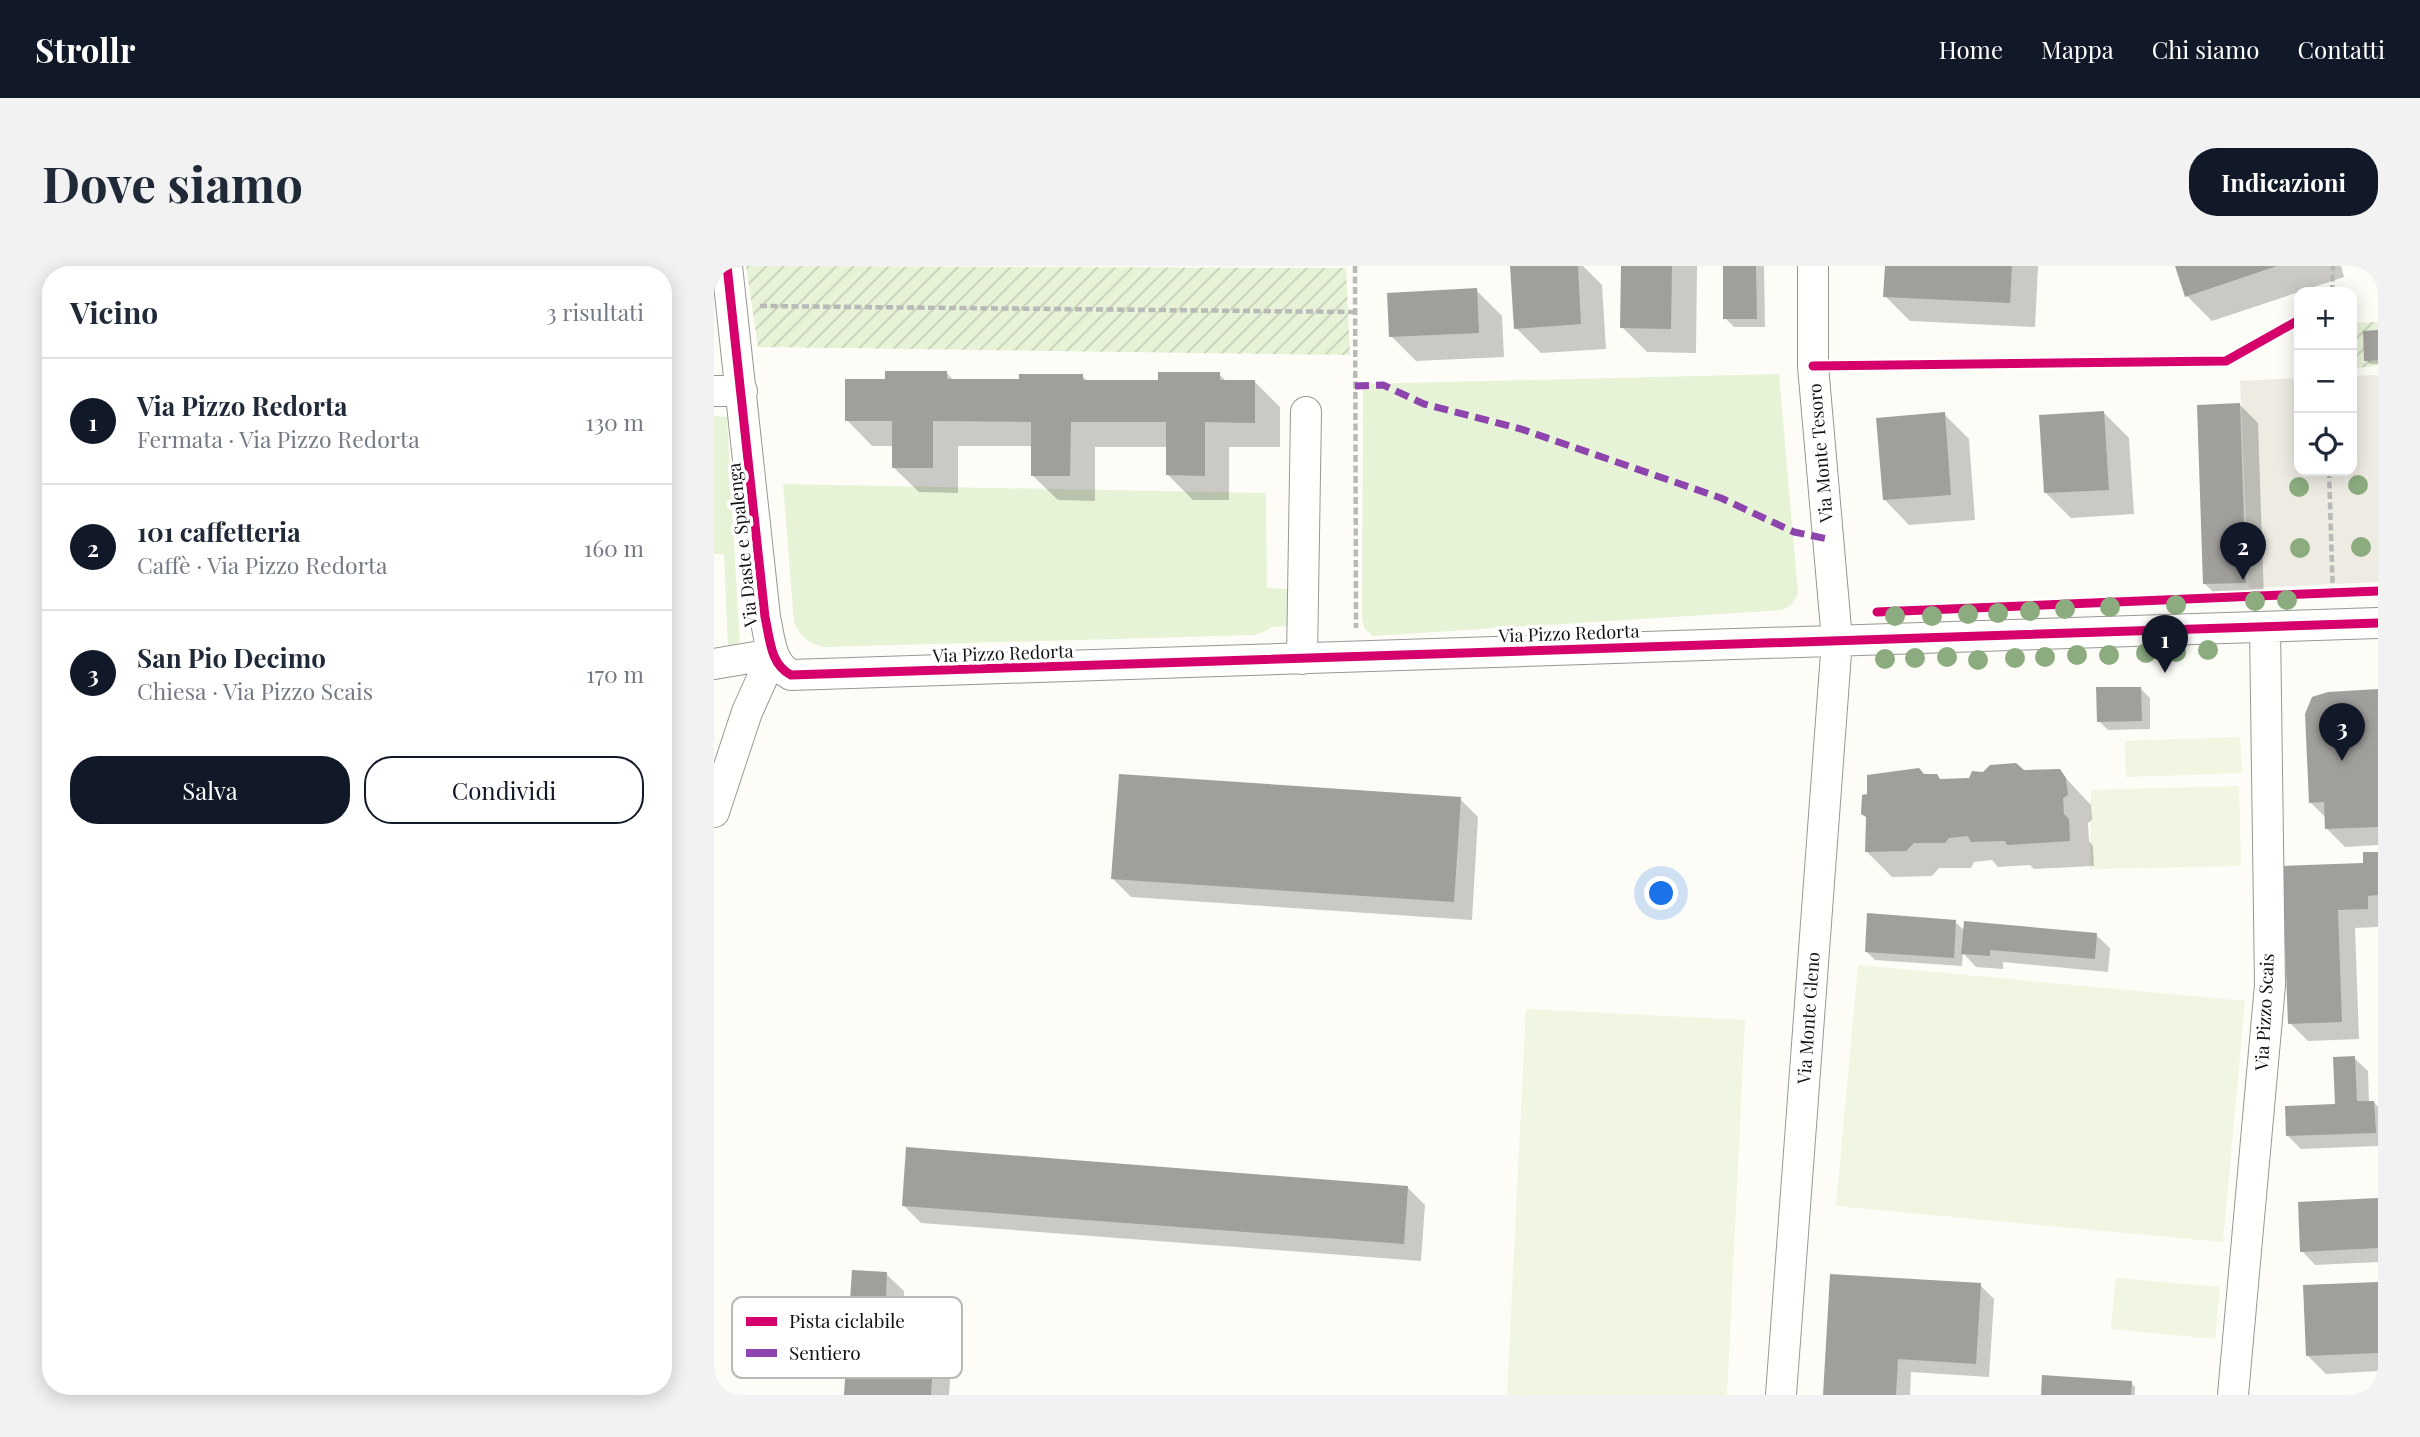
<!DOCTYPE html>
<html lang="it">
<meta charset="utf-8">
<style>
body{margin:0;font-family:"Playfair Display",serif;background:#f2f2f3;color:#1f2937}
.controls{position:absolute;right:21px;top:21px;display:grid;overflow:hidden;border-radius:14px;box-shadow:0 4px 18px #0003}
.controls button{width:63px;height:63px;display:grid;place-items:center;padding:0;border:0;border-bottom:2px solid #e0e1e3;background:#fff;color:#1f2937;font:35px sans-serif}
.you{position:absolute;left:948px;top:628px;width:24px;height:24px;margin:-18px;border:5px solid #fff;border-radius:50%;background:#1a73e8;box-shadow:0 0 0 10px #1a73e833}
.badge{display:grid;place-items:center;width:46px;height:46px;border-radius:50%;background:#111827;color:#fff;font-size:23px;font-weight:700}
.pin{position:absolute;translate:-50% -58px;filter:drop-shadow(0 2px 4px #0008)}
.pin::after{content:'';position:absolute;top:37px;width:24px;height:21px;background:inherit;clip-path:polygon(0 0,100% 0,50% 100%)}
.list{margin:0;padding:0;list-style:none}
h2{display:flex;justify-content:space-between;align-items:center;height:91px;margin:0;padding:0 28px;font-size:30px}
h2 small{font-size:23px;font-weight:400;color:#747a83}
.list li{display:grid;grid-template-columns:46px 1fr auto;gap:21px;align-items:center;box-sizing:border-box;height:126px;padding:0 28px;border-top:2px solid #e0e1e3}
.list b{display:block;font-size:26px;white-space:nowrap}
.list p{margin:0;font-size:23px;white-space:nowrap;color:#747a83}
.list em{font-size:23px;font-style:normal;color:#747a83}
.actions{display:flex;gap:14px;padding:21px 28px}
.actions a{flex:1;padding:16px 0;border:2px solid #111827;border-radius:28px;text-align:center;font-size:24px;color:#111827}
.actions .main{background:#111827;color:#fff}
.icon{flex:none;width:38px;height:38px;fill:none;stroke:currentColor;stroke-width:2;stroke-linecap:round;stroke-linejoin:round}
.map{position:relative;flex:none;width:1664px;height:1129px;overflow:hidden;border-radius:28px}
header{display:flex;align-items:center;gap:42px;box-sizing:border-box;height:98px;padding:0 35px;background:#111827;color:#fff}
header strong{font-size:33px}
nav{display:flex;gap:38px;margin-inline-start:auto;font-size:24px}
.intro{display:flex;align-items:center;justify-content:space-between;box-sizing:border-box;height:168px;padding:0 42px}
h1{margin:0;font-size:49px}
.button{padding:18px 32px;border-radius:28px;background:#111827;color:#fff;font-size:24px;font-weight:700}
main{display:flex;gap:42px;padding:0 42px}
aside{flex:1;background:#fff;border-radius:28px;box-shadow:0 4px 18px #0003}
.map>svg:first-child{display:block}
.grass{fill:#e7f3d7}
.garden{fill:url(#garden-furrows)}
.pitch{fill:#f0f6e1}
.plaza{fill:#edebe2}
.shadow{fill:#0003}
.building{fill:#a19f9c}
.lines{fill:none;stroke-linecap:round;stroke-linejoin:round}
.street-casing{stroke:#979795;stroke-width:32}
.path{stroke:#b9b9b8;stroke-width:4.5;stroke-dasharray:7 3.5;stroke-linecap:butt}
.street{stroke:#fffffe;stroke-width:30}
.quiet{stroke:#8e44ad;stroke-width:7;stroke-dasharray:14 7;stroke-linecap:butt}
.cycleway-casing{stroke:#fff;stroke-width:13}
.cycleway{stroke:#d6006c;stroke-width:9}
.tree{fill:#8cac80}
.labels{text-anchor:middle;stroke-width:7;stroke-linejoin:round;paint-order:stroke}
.street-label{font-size:18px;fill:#111;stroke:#fff}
.key{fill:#fff;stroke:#b8b8b8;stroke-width:2}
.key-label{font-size:19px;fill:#111}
</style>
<header>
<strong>Strollr</strong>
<nav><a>Home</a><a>Mappa</a><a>Chi siamo</a><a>Contatti</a></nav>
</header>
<div class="intro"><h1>Dove siamo</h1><a class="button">Indicazioni</a></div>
<main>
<aside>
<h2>Vicino<small>3 risultati</small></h2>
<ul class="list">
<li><span class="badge">1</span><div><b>Via Pizzo Redorta</b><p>Fermata · Via Pizzo Redorta</p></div><em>130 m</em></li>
<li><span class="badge">2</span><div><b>101 caffetteria</b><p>Caffè · Via Pizzo Redorta</p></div><em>160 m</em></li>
<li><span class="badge">3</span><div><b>San Pio Decimo</b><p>Chiesa · Via Pizzo Scais</p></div><em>170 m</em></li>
</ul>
<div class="actions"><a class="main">Salva</a><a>Condividi</a></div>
</aside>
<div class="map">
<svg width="1664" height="1129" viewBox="0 0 1664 1129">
<defs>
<pattern id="garden-furrows" width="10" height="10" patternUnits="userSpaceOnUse" patternTransform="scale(1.75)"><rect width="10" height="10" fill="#e7f3d7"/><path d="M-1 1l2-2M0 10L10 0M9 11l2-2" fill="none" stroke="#c5cfb8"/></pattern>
</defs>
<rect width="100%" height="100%" fill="#fdfcf7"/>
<path class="grass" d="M1065,108L1084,328L1077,339L1068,344L659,370L651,363L648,353L649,118Z
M0,150L13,151L26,382L14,383L10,288H0Z
M69,218L552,227L553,322L575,323V360L557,361L554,364L541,369L111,381C94,377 88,372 80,356Z"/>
<path class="garden" d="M32,0L632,2L636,89L44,81Z
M1664,56V100L1640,102L1638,57Z"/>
<path class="pitch" d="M1526,471L1528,507L1412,511L1411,475Z
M1525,520L1527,600L1376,603L1377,524Z
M1144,699L1531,735L1509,976L1122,940Z
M812,743L1031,754L1013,1129H793Z
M1402,1012L1506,1021L1501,1073L1397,1063Z"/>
<path class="plaza" d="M1664,109V316L1535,322L1526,115L1585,112V205H1638V110Z"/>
<path class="shadow" d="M797,0H869L888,19L892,83L827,87L802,62Z
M909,0H983L982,87L933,86L908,61Z
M1011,0H1050L1051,61H1020L1011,52Z
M1172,0H1324L1321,61L1196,55L1171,30Z
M1462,0H1627L1630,11L1498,55L1473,30Z
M762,24L788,50L790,91L702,95L677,70Z
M1664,66V98H1656L1652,94Z
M233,107L240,115H307L368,110L374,115H446L505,108L513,116H541L566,141V181H515V234H479L454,209V181H381V235L344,234L318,209L319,180H244V227L205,226L179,201V180H158L133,154L173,114Z
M1526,139L1544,157L1550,334L1509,336L1491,318Z
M1390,147L1415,172L1420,248L1357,252L1332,227Z
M1230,148L1255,173L1261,254L1195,259L1170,233Z
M1427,423L1436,432V463L1394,464L1385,455Z
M1664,424V579L1631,581L1613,563L1612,552L1596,536Z
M1345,505L1377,539L1378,554L1374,557L1375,575L1379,580L1380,600L1320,603L1316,599L1284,601L1278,594L1260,596L1257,602H1225L1218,610L1178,611L1152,585L1210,509L1228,515L1309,506Z
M746,533L764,551L758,654L417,631L399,613Z
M1664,587V661L1641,662L1645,773L1594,775L1576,757L1570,602L1651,599Z
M1241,656L1251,665L1382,669L1396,682L1394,706L1289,696V703L1262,701L1249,687L1248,700L1161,694L1152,685Z
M1640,792L1654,805L1655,836H1660L1664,841V880L1587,883L1574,870L1623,840Z
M693,921L711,939L707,995L207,957L189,939Z
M1664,934V996L1601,999L1588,985Z
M172,1008L190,1025V1033L222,1035L240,1053L235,1129H132Z
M1664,1018V1105L1612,1108L1594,1090Z
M1266,1019L1280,1033L1275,1111L1197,1106L1196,1129H1110Z
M1417,1117L1421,1121V1129H1329Z"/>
<path class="building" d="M796,0H864L867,58L800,63Z
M907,0H958L957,63L906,62Z
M1009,0H1042L1043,53H1009Z
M1171,0H1298L1296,37L1169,31Z
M1461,0H1563L1471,31Z
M763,22L765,67L675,71L673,27Z
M1664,64V94L1650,95L1649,65Z
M171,105H233V113H305V108H369V114H444V106H506V114H541V157L491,156V210L452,209V156H357L356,210H317V156L219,155V202H178V155H131V113H171Z
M1526,137L1532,317L1489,318L1483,139Z
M1390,145L1395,224L1330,227L1325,149Z
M1231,146L1237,229L1169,234L1162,152Z
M1382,421H1427L1428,455L1383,456Z
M1664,423V561L1611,563L1610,536L1595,537L1591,448L1598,431L1614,426Z
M1302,497L1310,504L1346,503L1352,512L1354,529L1349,532L1350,548L1355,553L1356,575L1293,579L1291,575L1257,576L1254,570L1235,572L1231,577H1200L1192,585L1151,586L1152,551L1147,548L1148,529L1153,528V509L1205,502L1210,508H1223L1226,513L1255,512L1258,505L1269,506L1276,499Z
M405,508L747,531L740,636L397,613Z
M1649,586H1664V629L1654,630V643L1624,644L1628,756L1574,758L1568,600L1649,597Z
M1153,647L1242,654L1240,692L1151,686Z
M1250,655L1383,667L1381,693L1276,684V690L1247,688Z
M1641,790L1643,835H1660L1662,867L1572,870L1571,840L1621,838L1619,791Z
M192,881L694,920L690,978L188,940Z
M1664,932V982L1586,986L1584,936Z
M138,1004L173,1006L172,1030L223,1033L217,1129H130Z
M1116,1008L1267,1017L1262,1098L1184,1093L1182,1129H1109Z
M1664,1016V1087L1592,1090L1589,1019Z
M1328,1109L1418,1115L1417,1129H1327Z"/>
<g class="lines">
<g class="street-casing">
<path id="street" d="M13,0L51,351C56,373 56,398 77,409L1664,357
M0,125H28
M588,393L592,146
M0,398L59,388
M0,546L33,446L59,388
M1067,1129L1123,374L1099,100V0
M1519,1129L1556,719L1551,361"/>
</g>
<path class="path" d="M641,0L642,362
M1618,26L1619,0
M46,40L641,46
M1615,205L1619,330"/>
<use href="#street" class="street"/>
<path class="quiet" d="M641,120L669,119L710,138L807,163L1007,232L1080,266L1114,273"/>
<g class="cycleway-casing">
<path id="cycleway" d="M13,0L51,351C56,373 56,398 77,409L1664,357
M1099,100L1512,95L1585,54
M1163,346L1664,325"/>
</g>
<use href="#cycleway" class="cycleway"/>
</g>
<g class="tree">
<circle cx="1644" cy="219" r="10"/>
<circle cx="1585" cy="221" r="10"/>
<circle cx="1647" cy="281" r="10"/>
<circle cx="1586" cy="282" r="10"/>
<circle cx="1573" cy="334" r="10"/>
<circle cx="1541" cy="335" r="10"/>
<circle cx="1462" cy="339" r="10"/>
<circle cx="1396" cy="341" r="10"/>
<circle cx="1351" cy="343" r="10"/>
<circle cx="1316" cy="345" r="10"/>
<circle cx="1284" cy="347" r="10"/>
<circle cx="1254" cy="348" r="10"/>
<circle cx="1181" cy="350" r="10"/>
<circle cx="1218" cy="350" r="10"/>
<circle cx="1494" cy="384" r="10"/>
<circle cx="1462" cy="386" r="10"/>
<circle cx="1432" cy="387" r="10"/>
<circle cx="1363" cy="389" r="10"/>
<circle cx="1395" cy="389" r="10"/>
<circle cx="1233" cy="391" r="10"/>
<circle cx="1331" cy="391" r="10"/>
<circle cx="1201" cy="392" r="10"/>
<circle cx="1301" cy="392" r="10"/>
<circle cx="1171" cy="393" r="10"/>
<circle cx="1264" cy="394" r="10"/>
</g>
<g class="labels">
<g class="street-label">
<text transform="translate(1107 187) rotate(-95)" y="6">Via Monte Tesoro</text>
<text transform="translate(29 279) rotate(-96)" y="6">Via Daste e Spalenga</text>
<text transform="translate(855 368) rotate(-2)" y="6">Via Pizzo Redorta</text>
<text transform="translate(289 388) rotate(-2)" y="6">Via Pizzo Redorta</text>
<text transform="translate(1551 746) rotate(-87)" y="6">Via Pizzo Scais</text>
<text transform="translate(1095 752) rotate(-86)" y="6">Via Monte Gleno</text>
</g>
</g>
<rect x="18" y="1031" width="230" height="81" rx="10" class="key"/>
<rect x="32" y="1051" width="31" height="9" fill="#d6006c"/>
<rect x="32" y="1083" width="31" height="8" fill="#8e44ad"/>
<g class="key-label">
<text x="75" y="1062">Pista ciclabile</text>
<text x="75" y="1094">Sentiero</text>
</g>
</svg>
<div class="controls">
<button>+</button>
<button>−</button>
<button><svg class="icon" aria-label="locate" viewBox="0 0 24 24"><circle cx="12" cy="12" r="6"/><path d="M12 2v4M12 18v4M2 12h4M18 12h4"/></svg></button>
</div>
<div class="you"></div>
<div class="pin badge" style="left:1451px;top:407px">1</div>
<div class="pin badge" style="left:1529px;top:314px">2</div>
<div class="pin badge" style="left:1628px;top:495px">3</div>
</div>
</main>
